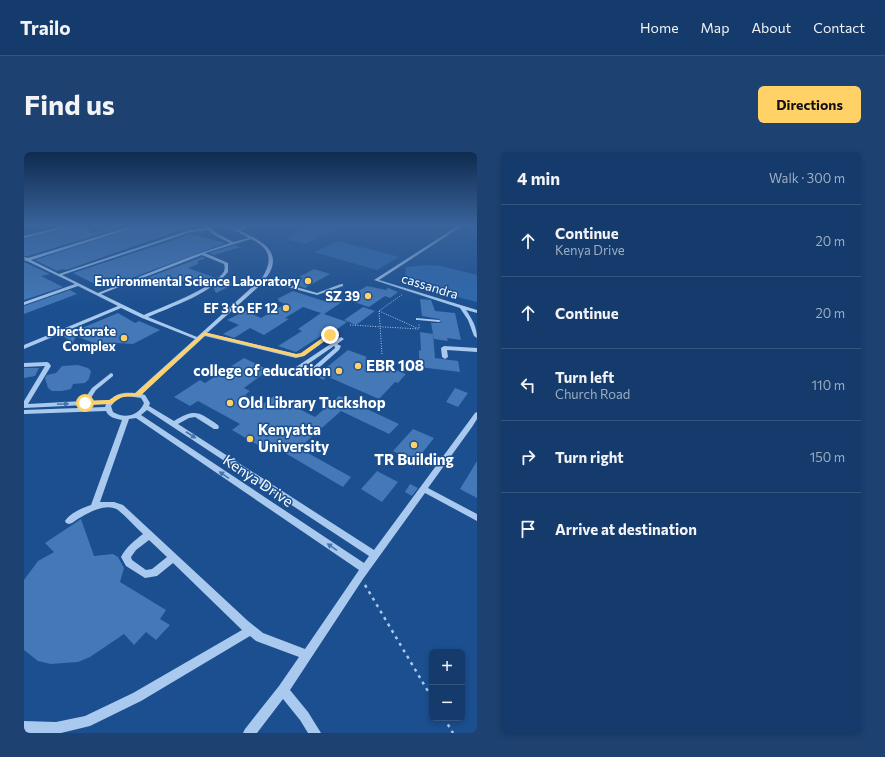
<!DOCTYPE html>
<meta charset="utf-8">
<style>
body{margin:0;font-family:Commissioner,sans-serif;background:#1d4271;color:#f1f3f6}
.controls{position:absolute;right:12px;bottom:12px;display:grid;overflow:hidden;border-radius:6px;box-shadow:0 2px 6px #0003}
.controls button{width:36px;height:36px;display:grid;place-items:center;padding:0;border:0;border-bottom:1px solid #33557e;background:#143b6b;color:#f1f3f6;font:20px sans-serif}
.stop{position:absolute;width:12px;height:12px;margin:-9px;border:3px solid #ffd166;border-radius:50%;background:#fff}
.stop.end{background:#ffd166;border-color:#fff;box-shadow:0 1px 4px #0008}
.list{margin:0;padding:0;list-style:none}
h2{display:flex;justify-content:space-between;align-items:center;height:52px;margin:0;padding:0 16px;font-size:17px}
h2 small{font-size:13px;font-weight:400;color:#9dadc1}
.list li{display:grid;grid-template-columns:26px 1fr auto;gap:12px;align-items:center;box-sizing:border-box;height:72px;padding:0 16px;border-top:1px solid #33557e}
.list b{display:block;font-size:15px;white-space:nowrap}
.list p{margin:0;font-size:13px;white-space:nowrap;color:#9dadc1}
.list em{font-size:13px;font-style:normal;color:#9dadc1}
.icon{flex:none;width:22px;height:22px;fill:none;stroke:currentColor;stroke-width:2;stroke-linecap:round;stroke-linejoin:round}
.map{position:relative;flex:none;width:453px;height:581px;overflow:hidden;border-radius:6px}
header{display:flex;align-items:center;gap:24px;box-sizing:border-box;height:56px;padding:0 20px;background:#143b6b;border-bottom:1px solid #33557e}
header strong{font-size:19px}
nav{display:flex;gap:22px;margin-inline-start:auto;font-size:14px}
.intro{display:flex;align-items:center;justify-content:space-between;box-sizing:border-box;height:96px;padding:0 24px}
h1{margin:0;font-size:28px}
.button{padding:10px 18px;border-radius:6px;background:#ffd166;color:#111;font-size:14px;font-weight:700}
main{display:flex;gap:24px;padding:0 24px}
aside{flex:1;background:#143b6b;border-radius:6px;box-shadow:0 2px 6px #0003}
.map>svg:first-child{display:block}
.green{fill:#2e69ad}
.building{fill:#4478b7}
.lines{fill:none;stroke-linecap:round;stroke-linejoin:round}
.path-far1{stroke:#a9c9ee;stroke-width:1;stroke-dasharray:1 1.5;stroke-linecap:butt}
.path{stroke:#a9c9ee;stroke-width:2.5;stroke-dasharray:3 4.5;stroke-linecap:butt}
.minor{fill:#a9c9ee;fill-rule:evenodd}
.oneway{fill:#4674ac}
.route{fill:#ffd166}
.poi-dot{fill:#ffd166;stroke:#1b4f8f;stroke-width:1.5}
.labels{text-anchor:middle;stroke-width:3;stroke-linejoin:round;paint-order:stroke}
.far-poi-label{font-size:13px;font-weight:bold;fill:#fff;stroke:#1b4f8f;text-anchor:end}
.far-street-label{font-size:13px;fill:#fff;stroke:#1b4f8f}
.poi-label{font-size:15px;font-weight:bold;fill:#fff;stroke:#1b4f8f;text-anchor:start}
.street-label{font-size:15px;fill:#fff;stroke:#1b4f8f}
</style>
<header>
<strong>Trailo</strong>
<nav><a>Home</a><a>Map</a><a>About</a><a>Contact</a></nav>
</header>
<div class="intro"><h1>Find us</h1><a class="button">Directions</a></div>
<main>
<div class="map">
<svg width="453" height="581" viewBox="0 0 453 581">
<rect width="100%" height="100%" fill="#1b4f8f"/>
<path class="green" d="M291,74H320L281,92L261,87Z
M314,89L375,105L353,118L290,100Z
M402,113L417,114L453,123V150L395,135L381,125L382,115Z"/>
<path class="building" d="M49,74H62L68,81L91,74H102L4,104H0V87Z
M115,74H163V76L42,118L40,117L33,119L11,108Z
M167,82L202,91L105,127L103,126L77,135L49,121Z
M211,93L217,95L190,103L185,101Z
M178,105L182,106L174,109V112L164,116L192,126L187,130L185,126L170,133L145,124L121,134L112,130Z
M0,110L26,122L17,124L39,135L0,148Z
M290,117L306,122L281,136L269,132L279,126L275,125Z
M198,128L210,132L192,141L189,135Z
M343,134L362,138L364,136L374,140L366,146L361,144L345,155L321,147Z
M46,138L53,142L0,162V154Z
M269,139L300,149L310,145L321,148L300,162L279,155L261,166L265,167L240,183L226,176L210,186L199,182L215,173L203,168L221,159L237,166L261,152L254,149L256,148L253,147Z
M396,147L407,148L411,159L431,161L437,188L423,186L424,189L410,187L409,182L411,206L434,209L436,220L395,215V198L397,199L396,180L409,182L407,171H415L418,170L415,167L398,164Z
M339,155L351,159L332,173L320,168Z
M94,161L111,171L115,169L136,178L109,192L92,191L80,195L52,184L49,191L39,184Z
M297,161L323,170L308,181L303,180L272,200L254,194L278,179L274,177Z
M324,198L343,205L341,206L382,222L374,231L371,230L355,247L302,224L300,228L292,224Z
M220,206L245,218L220,236L226,239L221,243L239,252L250,244L291,265L315,244L375,272L365,282L317,259L275,296L327,325L319,335L244,291L239,296L208,278L216,272L174,249L166,254L150,245L176,228L181,231Z
M54,213L64,216L67,219L65,227L61,231L49,232L47,237L38,239H28L24,236L21,226L23,223L32,221L38,214Z
M0,216H15L11,224L0,226Z
M431,236L444,241L434,255L422,250Z
M389,277L410,286L391,310L369,299Z
M453,309V346L436,337Z
M353,319L374,330L358,350L337,337Z
M386,332L394,336L388,344L381,340Z
M57,367L70,404L89,402L94,405L100,416L96,430L142,458L136,467L146,473L132,488L122,480L110,493L100,482L66,505L54,510L27,512L14,509L0,498V428L14,409L30,400L21,391Z"/>
<g class="lines">
<path class="path-far1" d="M355,159L393,176
M326,173L395,177V172
M358,202L355,159L379,142"/>
<path class="path" d="M341,433L408,546
M420,566L429,581"/>
<path class="minor" d="M41,74H48L0,86V84Z
M108,74H114L7,108L35,122L166,78L183,76L181,74H184L192,81L209,90L225,86L203,74H207L214,78L222,74H227L216,79C231,86 254,95 248,115C247,119 244,123 242,126L293,141L317,132H319V134L293,143L241,129L183,181L272,202H276L304,182H308V184L280,204L272,206L181,184L118,242L121,243L126,251L125,254L150,269C171,256 175,260 194,273L195,275L194,277H190L171,265L165,266L154,272L350,398L451,261L453,260V267L448,275L404,336L453,362V369L401,341L339,427L266,538L284,560L297,581H284L276,568L259,547L233,581H219L221,577L255,534L275,505L232,489L226,484L117,549L66,574L37,581H0V569L32,570L61,564L109,541L218,478L149,411L133,424L121,426L102,414L97,405C102,395 110,389 119,382C111,375 103,365 94,358C81,349 58,364 48,371L45,372L42,371L41,369C46,361 58,356 67,353L98,268C92,267 84,265 82,259L0,262V258L81,255L82,252L0,256V249L21,214L0,215V211L23,210L25,211L27,214L4,252L59,249L68,236L87,221L89,222V224L72,238L65,249L86,248C92,241 102,240 111,241L171,187L118,166L97,156L0,197V193L94,154L54,134L0,153V150L51,132L3,109H1L0,105L4,106ZM185,78L190,83L206,91L168,104L74,141L38,123L167,80ZM227,87C247,97 249,108 238,126L173,185L124,165C149,154 186,142 204,120V111L181,101ZM178,103L200,112C201,115 201,118 199,121C189,136 138,155 120,163L77,142ZM103,244L117,246L120,251C115,264 100,267 89,260L87,254L93,247ZM123,258L345,404L340,411L117,263ZM112,266L335,418L281,497L239,481L224,469L99,353L90,350H76L105,267ZM125,388L143,405L128,417L122,418L108,408L107,405L112,398Z
M434,74H438L355,128L453,158V161L442,158C448,167 453,175 453,186L450,184L444,168L436,156L350,128Z
M392,166L415,168L417,169L415,170L394,168H392Z
M317,185L320,187L313,192L317,194L315,198L290,220L272,219V215ZM310,194L311,195V196L287,217H277Z
M420,194L453,196V200L423,198L424,205L421,207L418,205L417,196Z"/>
</g>
<defs><path id="oneway-solid" d="M-6-.8H1V-3.2L6.5 0L1 3.2V.8H-6Z"/></defs>
<g class="oneway">
<use href="#oneway-solid" transform="translate(39 252) rotate(-3)"/>
<use href="#oneway-solid" transform="translate(167 283) rotate(33)"/>
<use href="#oneway-solid" transform="translate(200 323) rotate(-146)"/>
<use href="#oneway-solid" transform="translate(308 395) rotate(-146)"/>
</g>
<linearGradient id="sky" x2="0" y2="1"><stop stop-color="#0f2b4f"/><stop offset="0.47" stop-color="#39639b"/><stop offset="1" stop-color="#39639b" stop-opacity="0"/></linearGradient>
<rect width="453" height="156" fill="url(#sky)"/>
<path class="route" d="M180,180L272,202L277,201L304,182L308,183L280,204L272,205L181,183L116,244L98,245L87,252L61,253L58,251L61,249L85,248L94,243L112,241Z"/>
<g class="poi-dot">
<circle cx="284" cy="129" r="4"/>
<circle cx="344" cy="144" r="4"/>
<circle cx="262" cy="156" r="4"/>
<circle cx="100" cy="186" r="4"/>
<circle cx="334" cy="214" r="4"/>
<circle cx="315" cy="219" r="4"/>
<circle cx="206" cy="251" r="4"/>
<circle cx="226" cy="287" r="4"/>
<circle cx="390" cy="293" r="4"/>
</g>
<g class="labels">
<g class="far-poi-label">
<text x="276" y="134">Environmental Science Laboratory</text>
<text x="336" y="149">SZ 39</text>
<text x="254" y="161">EF 3 to EF 12</text>
<text x="92" y="184">Directorate<tspan x="92" dy="15">Complex</tspan></text>
</g>
<g class="far-street-label">
<text transform="translate(406 134) rotate(17)" y="5">cassandra</text>
</g>
<g class="poi-label">
<text x="342" y="219">EBR 108</text>
<text x="307" y="224" text-anchor="end">college of education</text>
<text x="214" y="256">Old Library Tuckshop</text>
<text x="234" y="283">Kenyatta<tspan x="234" dy="17">University</tspan></text>
<text x="390" y="313" text-anchor="middle">TR Building</text>
</g>
<g class="street-label">
<text transform="translate(234 329) rotate(34)" y="5">Kenya Drive</text>
</g>
</g>
</svg>
<div class="controls">
<button>+</button>
<button>−</button>
</div>
<div class="stop" style="left:61px;top:251px"></div>
<div class="stop end" style="left:306px;top:183px"></div>
</div>
<aside>
<h2>4 min<small>Walk · 300 m</small></h2>
<ul class="list">
<li><svg class="icon" aria-label="ahead" viewBox="0 0 24 24"><path d="M12 20V5M6 11l6-6 6 6"/></svg><div><b>Continue</b><p>Kenya Drive</p></div><em>20 m</em></li>
<li><svg class="icon" aria-label="ahead" viewBox="0 0 24 24"><path d="M12 20V5M6 11l6-6 6 6"/></svg><div><b>Continue</b></div><em>20 m</em></li>
<li><svg class="icon" aria-label="left" viewBox="0 0 24 24"><path d="M17 20v-9H6M10 6l-5 5 5 5"/></svg><div><b>Turn left</b><p>Church Road</p></div><em>110 m</em></li>
<li><svg class="icon" aria-label="right" viewBox="0 0 24 24"><path d="M7 20v-9h11M14 6l5 5-5 5"/></svg><div><b>Turn right</b></div><em>150 m</em></li>
<li><svg class="icon" aria-label="arrive" viewBox="0 0 24 24"><path d="M6 21V4h12l-3 4 3 4H6"/></svg><div><b>Arrive at destination</b></div></li>
</ul>
</aside>
</main>
